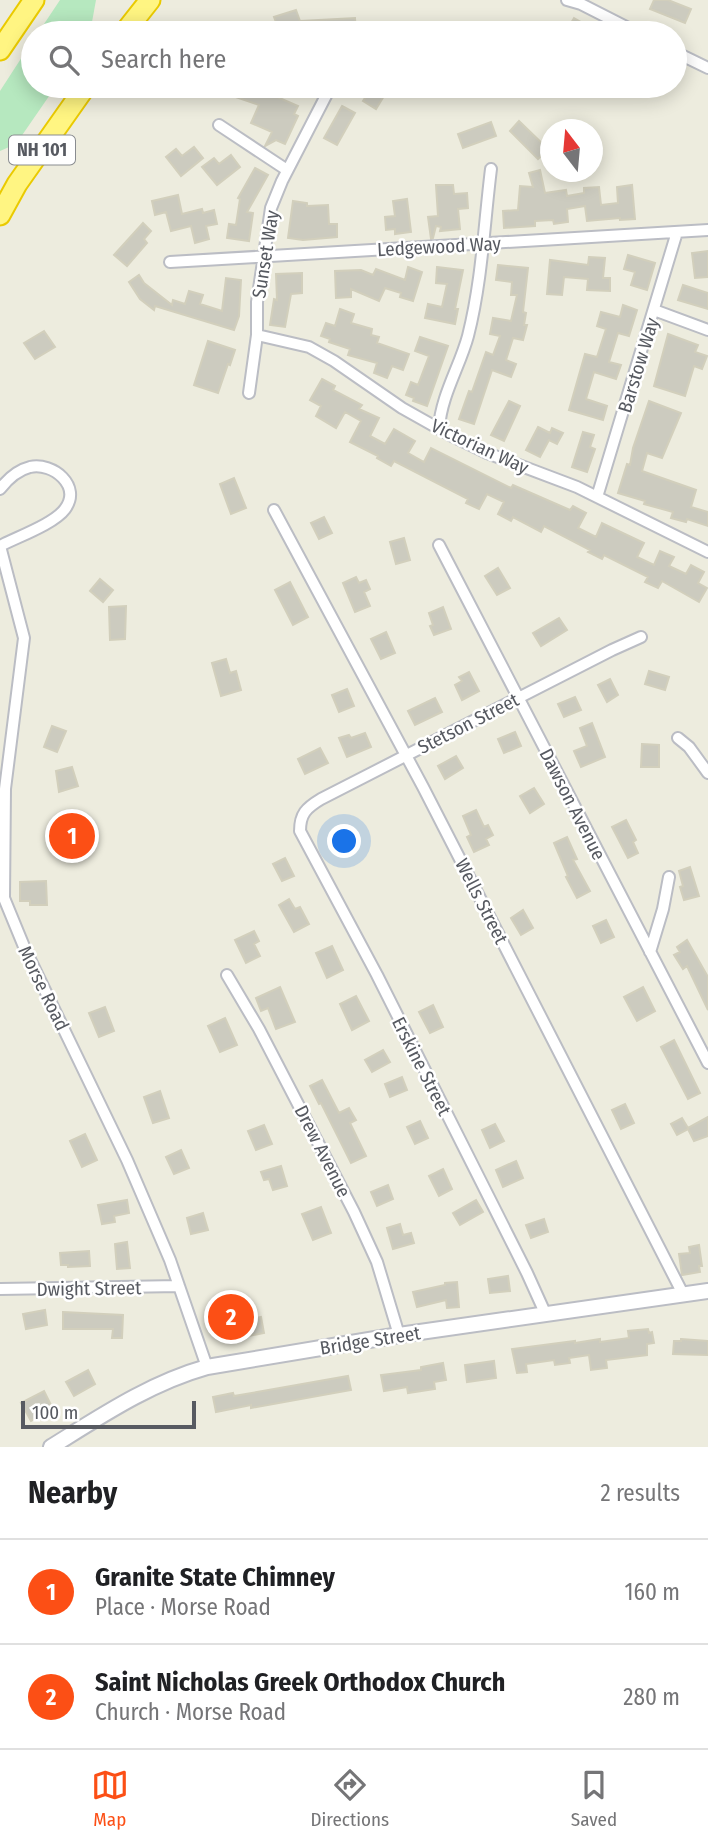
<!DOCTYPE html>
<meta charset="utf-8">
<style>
body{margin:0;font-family:"Fira Sans Condensed",sans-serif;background:#f2f2f2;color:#202124}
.compass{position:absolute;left:540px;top:119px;width:63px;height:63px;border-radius:50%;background:#fff;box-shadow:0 4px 18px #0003;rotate:344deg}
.scale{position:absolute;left:21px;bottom:18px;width:175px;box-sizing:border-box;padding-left:7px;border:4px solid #575a61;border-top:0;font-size:19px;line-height:24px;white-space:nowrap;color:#575a61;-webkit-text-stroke:5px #fff;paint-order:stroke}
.you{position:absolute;left:345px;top:842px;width:24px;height:24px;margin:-18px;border:5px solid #fff;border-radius:50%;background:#1a73e8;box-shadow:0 0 0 10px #1a73e833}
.badge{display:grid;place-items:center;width:46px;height:46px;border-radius:50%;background:#fc4f15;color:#fff;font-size:23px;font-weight:700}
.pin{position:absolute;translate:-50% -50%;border:4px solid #fff;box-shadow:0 2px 7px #0006}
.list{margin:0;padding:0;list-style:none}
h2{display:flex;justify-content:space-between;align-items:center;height:91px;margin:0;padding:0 28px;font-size:30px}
h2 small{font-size:23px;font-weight:400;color:#757577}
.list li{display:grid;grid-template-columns:46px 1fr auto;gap:21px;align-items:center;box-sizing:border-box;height:105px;padding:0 28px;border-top:2px solid #e0e0e0}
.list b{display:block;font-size:26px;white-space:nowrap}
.list p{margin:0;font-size:23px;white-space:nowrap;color:#757577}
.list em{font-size:23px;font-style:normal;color:#757577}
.icon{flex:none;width:38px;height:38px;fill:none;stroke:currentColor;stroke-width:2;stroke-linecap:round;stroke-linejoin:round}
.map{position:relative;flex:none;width:708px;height:1447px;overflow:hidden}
.search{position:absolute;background:#fff;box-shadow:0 4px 18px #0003;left:21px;right:21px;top:21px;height:77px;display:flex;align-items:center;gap:18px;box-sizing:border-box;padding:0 24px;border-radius:38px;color:#757577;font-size:26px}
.sheet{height:301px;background:#fff}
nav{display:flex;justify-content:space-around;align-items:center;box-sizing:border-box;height:98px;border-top:2px solid #e0e0e0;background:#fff;font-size:19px;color:#757577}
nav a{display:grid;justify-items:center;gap:4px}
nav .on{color:#fc4f15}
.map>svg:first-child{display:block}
.green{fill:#b6e8bf}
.building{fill:#cccbbf;stroke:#d2cfbc;stroke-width:2}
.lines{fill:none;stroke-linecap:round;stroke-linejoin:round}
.minor-casing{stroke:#bbbdc4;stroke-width:14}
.tertiary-casing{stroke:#bbbdc4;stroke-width:18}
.motorway-casing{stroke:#eaca00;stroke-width:23}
.minor{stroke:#fff;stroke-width:10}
.tertiary{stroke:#fff;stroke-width:14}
.motorway{stroke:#fff582;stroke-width:19}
.labels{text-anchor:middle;stroke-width:5;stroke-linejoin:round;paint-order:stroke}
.shield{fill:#fff;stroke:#898c90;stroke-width:2}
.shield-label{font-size:18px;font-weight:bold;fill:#575a61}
.street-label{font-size:19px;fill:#575a61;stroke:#fff}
</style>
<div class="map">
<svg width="708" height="1447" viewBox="0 0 708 1447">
<rect width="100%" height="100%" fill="#edecde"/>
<path class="green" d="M60,0H96L90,33H38Z
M33,40V86H56L16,144L0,151V91Z"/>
<path class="building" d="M654,0H668L691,9L685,23L650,9Z
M296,10L300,21L355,18L356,33H280L274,17Z
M574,18L600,33H565Z
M229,86H252L298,106L294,114L298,116L285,144L276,140L265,146L272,132L251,123L259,105L227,94Z
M373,86H390L376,109L363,101Z
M342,106L355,113L337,145L324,138Z
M519,121L548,149L538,159L510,131Z
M491,122L496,136L463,148L458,134Z
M194,147L203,158L181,176L166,157L176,149L182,156Z
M231,155L240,167L217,185L202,167L214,158L219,164Z
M255,168L268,175L247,212L253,213L249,241L227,238L229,224L236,225L240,199L238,198Z
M540,170L545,193L566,190L567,196L584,193V188L599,187L601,205L618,203L617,187L632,185L635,219L620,220V218L587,221L585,206L567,209L568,222L554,224L553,220L535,221V226L504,228L503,211L518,210L520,186L533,187L529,173Z
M436,185H453L454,194L467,193L468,208L458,209L460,229L440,231L441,227L436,226L433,238L431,239L428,217L438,216Z
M178,195L182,214L202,209L203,213L214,210L217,224L206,226L209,239L195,243L191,226L171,231L166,212L155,215L152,201Z
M407,199L411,232L395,234V229L386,230L385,217L395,216L393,201Z
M293,201L307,203V206L328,205L329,224H337V237L303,240L288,238Z
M143,223L151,231L144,239L147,243L127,266L114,255Z
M708,251V277L695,278L692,253Z
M628,255L655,263L647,290L631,285L635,272L624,269Z
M589,257L605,258L603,278H610V291L587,290L588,279L564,277L562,295L547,294L550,260L588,265Z
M498,265L528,268L523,312L526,313L524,325H527L523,340L513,338L506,360L516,364L511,377L492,370L474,424L459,419L469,391L472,392L486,352L493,355L500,336L490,334L493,318L511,321L517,295H511L512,282L496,280Z
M408,267L422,272L413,301L400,297L401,293L385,288L379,301L351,289V297L336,298L335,271L361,270L373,275L376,269L405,280Z
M437,267L463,270L455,309H458L455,324L425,318L428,304L442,307L447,284L436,283Z
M302,273V293L291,294L285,327L270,325L274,299L277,300L276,274Z
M139,275L144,283L172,305L173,300L185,304L189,291L203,295L200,304L222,311L226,278L241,280L239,316L234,330L155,306L154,310L140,299L129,282Z
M683,285L708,293V309L678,300Z
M623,305L637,310L629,336L618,333L609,362L621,365L616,379L594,372L586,399L607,406L603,420L569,410L585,354L597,357L606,329L597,326L601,312L620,317Z
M340,309L354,314L351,323L372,329L371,335L379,337L377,343L409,354L403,370L392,366L387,378L374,373L377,363L348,355L350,349L329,342L330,339L321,336L326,323L335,326Z
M44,331L55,347L35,359L24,343Z
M668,334L698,345L695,352L707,356L702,369L694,366L685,396L654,386Z
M420,337L448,346L427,406L413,401L414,398L406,395L411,382L418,385L429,356L415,351Z
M208,341L235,350L230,365L228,364L218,393L194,385Z
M322,379L335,386L333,390L362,405L359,409L379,418L370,436L385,444L394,429L415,441L408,453L424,462L431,448L511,488L513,485L570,510L573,506L586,513L578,528L596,537L602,523L644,543L637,557L654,565L660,551L674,557L669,566L686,574L691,565L704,572L698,583L707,588L699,602L662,581L658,588L645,582L648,577L604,555L602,559L588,552L590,550L544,526L541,532L513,517L511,521L498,514L504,502L487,494L479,509L466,503L468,499L394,461L391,466L377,458L378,456L350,442L361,421L345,412L336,428L316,416L321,406L310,400Z
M509,401L520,406L504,441L491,435Z
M649,401L681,413L662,458L647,453L642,471L696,490L691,507L708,512V526L687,519L686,522L671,518L673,512L644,504L645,501L618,493L627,464L630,465L633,448Z
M538,427L550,433L552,428L563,433L557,444L549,440L540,457L526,450Z
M583,432L594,435L590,447L595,449L587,472L572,467Z
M234,478L246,508L231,514L220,484Z
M324,517L332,533L319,539L311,523Z
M404,538L410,560L396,564L390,542Z
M498,568L510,588L497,595L485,576Z
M356,577L359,583L366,580L370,589L364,592L370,606L355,612L343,583Z
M100,579L113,590L103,602L90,591Z
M290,582L308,617L293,625L275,590Z
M126,606L125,639L110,640L109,607Z
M443,607L451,629L434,635L430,626L433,625L429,613Z
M559,618L567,630L541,646L533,633Z
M386,632L395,653L381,659L371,639Z
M226,659L230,673L236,671L241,690L221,696L212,663Z
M649,671L669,677L665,690L645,684Z
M469,672L479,691L462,700L455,685L462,681L459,677Z
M610,679L618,695L607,702L598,685Z
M347,689L354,706L339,712L332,695Z
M575,697L581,710L564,717L558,704Z
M435,698L442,712L415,725L408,711Z
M592,723L605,757L581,767L574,751L587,746L580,728Z
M52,726L66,731L57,752L44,747Z
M515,732L521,746L504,753L498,739Z
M365,733L371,747L347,757L339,738L349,735L351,738Z
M642,744L659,745V767H641Z
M320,748L328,763L305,774L298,759Z
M456,756L463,768L445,779L438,766Z
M72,767L78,786L59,792L56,771Z
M534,788L544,804L530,813L520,796Z
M476,810L484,827L488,825L493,835L486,839L489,845L474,852L467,837L471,835L463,816Z
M626,820L636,840L633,842L638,853L628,858L612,827Z
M77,824L82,842L67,847L62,829Z
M567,837L577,859L573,860L590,891L577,898L566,877L568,876L554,843Z
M285,858L294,876L282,881L273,864Z
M690,867L699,896L684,900L680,887L683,886L679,871Z
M46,881L47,905H30V901H20V882Z
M289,899L295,909L300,907L309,924L294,932L279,905Z
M523,910L533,928L521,935L511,918Z
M606,920L614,937L601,943L593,926Z
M254,931L259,941L254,944L260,956L246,963L235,940Z
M687,940L708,977V1010L687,966L683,969L674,955L680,952L677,947Z
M332,946L343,970L327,978L316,953Z
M280,987L295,1022L276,1029L268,1008L261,1011L256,998Z
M643,987L655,1011L637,1021L624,997Z
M356,996L369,1021L352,1030L340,1004Z
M433,1005L443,1027L430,1033L419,1012Z
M105,1007L114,1031L99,1037L89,1013Z
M225,1018L237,1045L220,1052L208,1026Z
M674,1040L700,1093L688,1099L661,1047Z
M383,1050L390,1062L372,1072L365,1060Z
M402,1077L407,1090L390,1097L385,1084Z
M322,1080L339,1113L349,1108L356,1120L350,1123L366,1156L351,1163L321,1103L319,1104L310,1086Z
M160,1091L169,1118L153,1123L144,1097Z
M625,1104L634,1123L621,1129L612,1110Z
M708,1117V1136L694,1141L688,1129L677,1135L671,1124L682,1118L688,1128Z
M420,1121L428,1138L415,1144L407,1127Z
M495,1124L504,1141L490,1148L482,1130Z
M264,1125L272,1144L256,1150L248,1131Z
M85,1134L97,1160L82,1167L70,1141Z
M181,1150L189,1168L174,1174L166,1157Z
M516,1161L523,1178L503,1187L496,1170Z
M281,1166L287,1186L273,1190L269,1179L264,1180L261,1172Z
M443,1169L452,1189L439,1196L429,1176Z
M388,1185L393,1199L377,1206L371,1192Z
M127,1200L129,1213L114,1216L115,1222L102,1224L98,1205Z
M476,1200L483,1212L460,1225L453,1213Z
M321,1207L331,1233L313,1240L302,1214Z
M203,1213L208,1230L191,1234L187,1218Z
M544,1219L548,1232L531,1238L526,1225Z
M400,1224L403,1235L411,1233L414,1243L393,1249L387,1228Z
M127,1242L130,1268L117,1269L115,1244Z
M699,1245L702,1266H699L700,1272L682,1275L679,1254L690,1253L689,1247Z
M89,1251L90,1266L68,1267V1265H61L60,1253Z
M508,1276L510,1291L490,1293L488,1279Z
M457,1282L459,1307L447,1308L446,1300L417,1307L413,1292L445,1285V1283Z
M244,1301L251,1319L261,1317L264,1333L248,1336L246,1326L226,1333L219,1310Z
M45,1310L47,1325L26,1329L23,1314Z
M63,1312L123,1315L122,1338H112L113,1329H63Z
M648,1329L649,1333L652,1332L654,1343L647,1344V1355L606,1360L607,1368L591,1370L589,1355L569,1358L570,1363L555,1365L554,1360L526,1364L527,1372L517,1373L512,1349L575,1341V1343L600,1339V1342L629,1338L628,1331Z
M681,1339L708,1341V1355L673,1354L674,1341H681Z
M494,1361L496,1378L467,1382L465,1365Z
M443,1363L446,1380L434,1382L435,1389L408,1393L407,1387L384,1391L381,1375L421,1370V1367Z
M88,1370L95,1384L74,1396L66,1382Z
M348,1376L351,1390L251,1408V1405L216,1412L213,1397L233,1393L234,1396Z
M44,1391L53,1409L31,1421L21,1403Z"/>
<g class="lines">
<g class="minor-casing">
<path id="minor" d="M567,0L581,4L638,33
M675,52L708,68
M219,125L287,170
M170,262L708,230
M654,310L708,330
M257,335L309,347L334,361L402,408L450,435L487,453L577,487L708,552
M249,393L257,335V302L271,208L282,181L331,86
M439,428C441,396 460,366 468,336C482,281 484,225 491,169
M0,489C7,480 18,470 30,467C53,462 82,486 65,509C54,524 17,537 0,546
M597,497L677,232
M274,510L423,787L683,1294
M439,545L708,1063
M0,546L24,638L5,789L4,898L25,949L127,1160L170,1260L207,1367
M678,738L689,747L708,773
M650,952L663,909L669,877
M227,975L259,1029L354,1212L377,1262L399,1335
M0,1289L179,1286
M546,1315L527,1273L377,975L300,831C300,814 306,808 321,799L612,650L641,637"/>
</g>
<g class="tertiary-casing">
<path id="tertiary" d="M51,1447C101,1416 150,1383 207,1367L399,1335L708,1291"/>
</g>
<g class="motorway-casing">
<path id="motorway" d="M124,33L150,0
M0,50L34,0
M0,215L17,184L86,86"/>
</g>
<use href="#minor" class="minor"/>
<use href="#tertiary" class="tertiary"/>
<use href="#motorway" class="motorway"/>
</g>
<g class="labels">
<rect class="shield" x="9" y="135.5" width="66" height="29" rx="5"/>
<g class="shield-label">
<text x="42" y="156">NH 101</text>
</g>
<g class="street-label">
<text transform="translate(439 246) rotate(-3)" y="7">Ledgewood Way</text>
<text transform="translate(265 254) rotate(-81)" y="7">Sunset Way</text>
<text transform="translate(638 365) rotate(-73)" y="7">Barstow Way</text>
<text transform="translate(480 446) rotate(25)" y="7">Victorian Way</text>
<text transform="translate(468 723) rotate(-27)" y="7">Stetson Street</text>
<text transform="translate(573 804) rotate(63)" y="7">Dawson Avenue</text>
<text transform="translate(482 901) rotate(63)" y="7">Wells Street</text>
<text transform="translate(44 988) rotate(64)" y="7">Morse Road</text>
<text transform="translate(422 1066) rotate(63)" y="7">Erskine Street</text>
<text transform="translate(323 1151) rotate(63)" y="7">Drew Avenue</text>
<text transform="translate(89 1288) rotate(-1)" y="7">Dwight Street</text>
<text transform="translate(370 1340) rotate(-9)" y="7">Bridge Street</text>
</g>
</g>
</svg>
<svg class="compass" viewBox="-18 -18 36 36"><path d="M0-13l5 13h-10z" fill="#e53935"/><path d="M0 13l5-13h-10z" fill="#757577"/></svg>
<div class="scale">100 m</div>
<div class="you"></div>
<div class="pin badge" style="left:72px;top:836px">1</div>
<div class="pin badge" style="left:231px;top:1317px">2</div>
<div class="search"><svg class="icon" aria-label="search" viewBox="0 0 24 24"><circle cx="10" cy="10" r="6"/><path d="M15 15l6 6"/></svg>Search here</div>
</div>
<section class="sheet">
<h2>Nearby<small>2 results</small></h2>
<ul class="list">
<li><span class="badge">1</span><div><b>Granite State Chimney</b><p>Place · Morse Road</p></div><em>160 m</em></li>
<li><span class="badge">2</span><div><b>Saint Nicholas Greek Orthodox Church</b><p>Church · Morse Road</p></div><em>280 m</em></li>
</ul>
</section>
<nav>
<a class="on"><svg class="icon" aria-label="map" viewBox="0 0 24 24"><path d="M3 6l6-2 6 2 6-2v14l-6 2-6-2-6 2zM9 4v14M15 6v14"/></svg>Map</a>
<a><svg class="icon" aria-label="directions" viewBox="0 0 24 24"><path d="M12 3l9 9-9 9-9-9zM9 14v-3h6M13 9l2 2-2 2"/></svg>Directions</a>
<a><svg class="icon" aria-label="saved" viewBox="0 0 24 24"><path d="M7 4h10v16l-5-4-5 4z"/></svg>Saved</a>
</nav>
